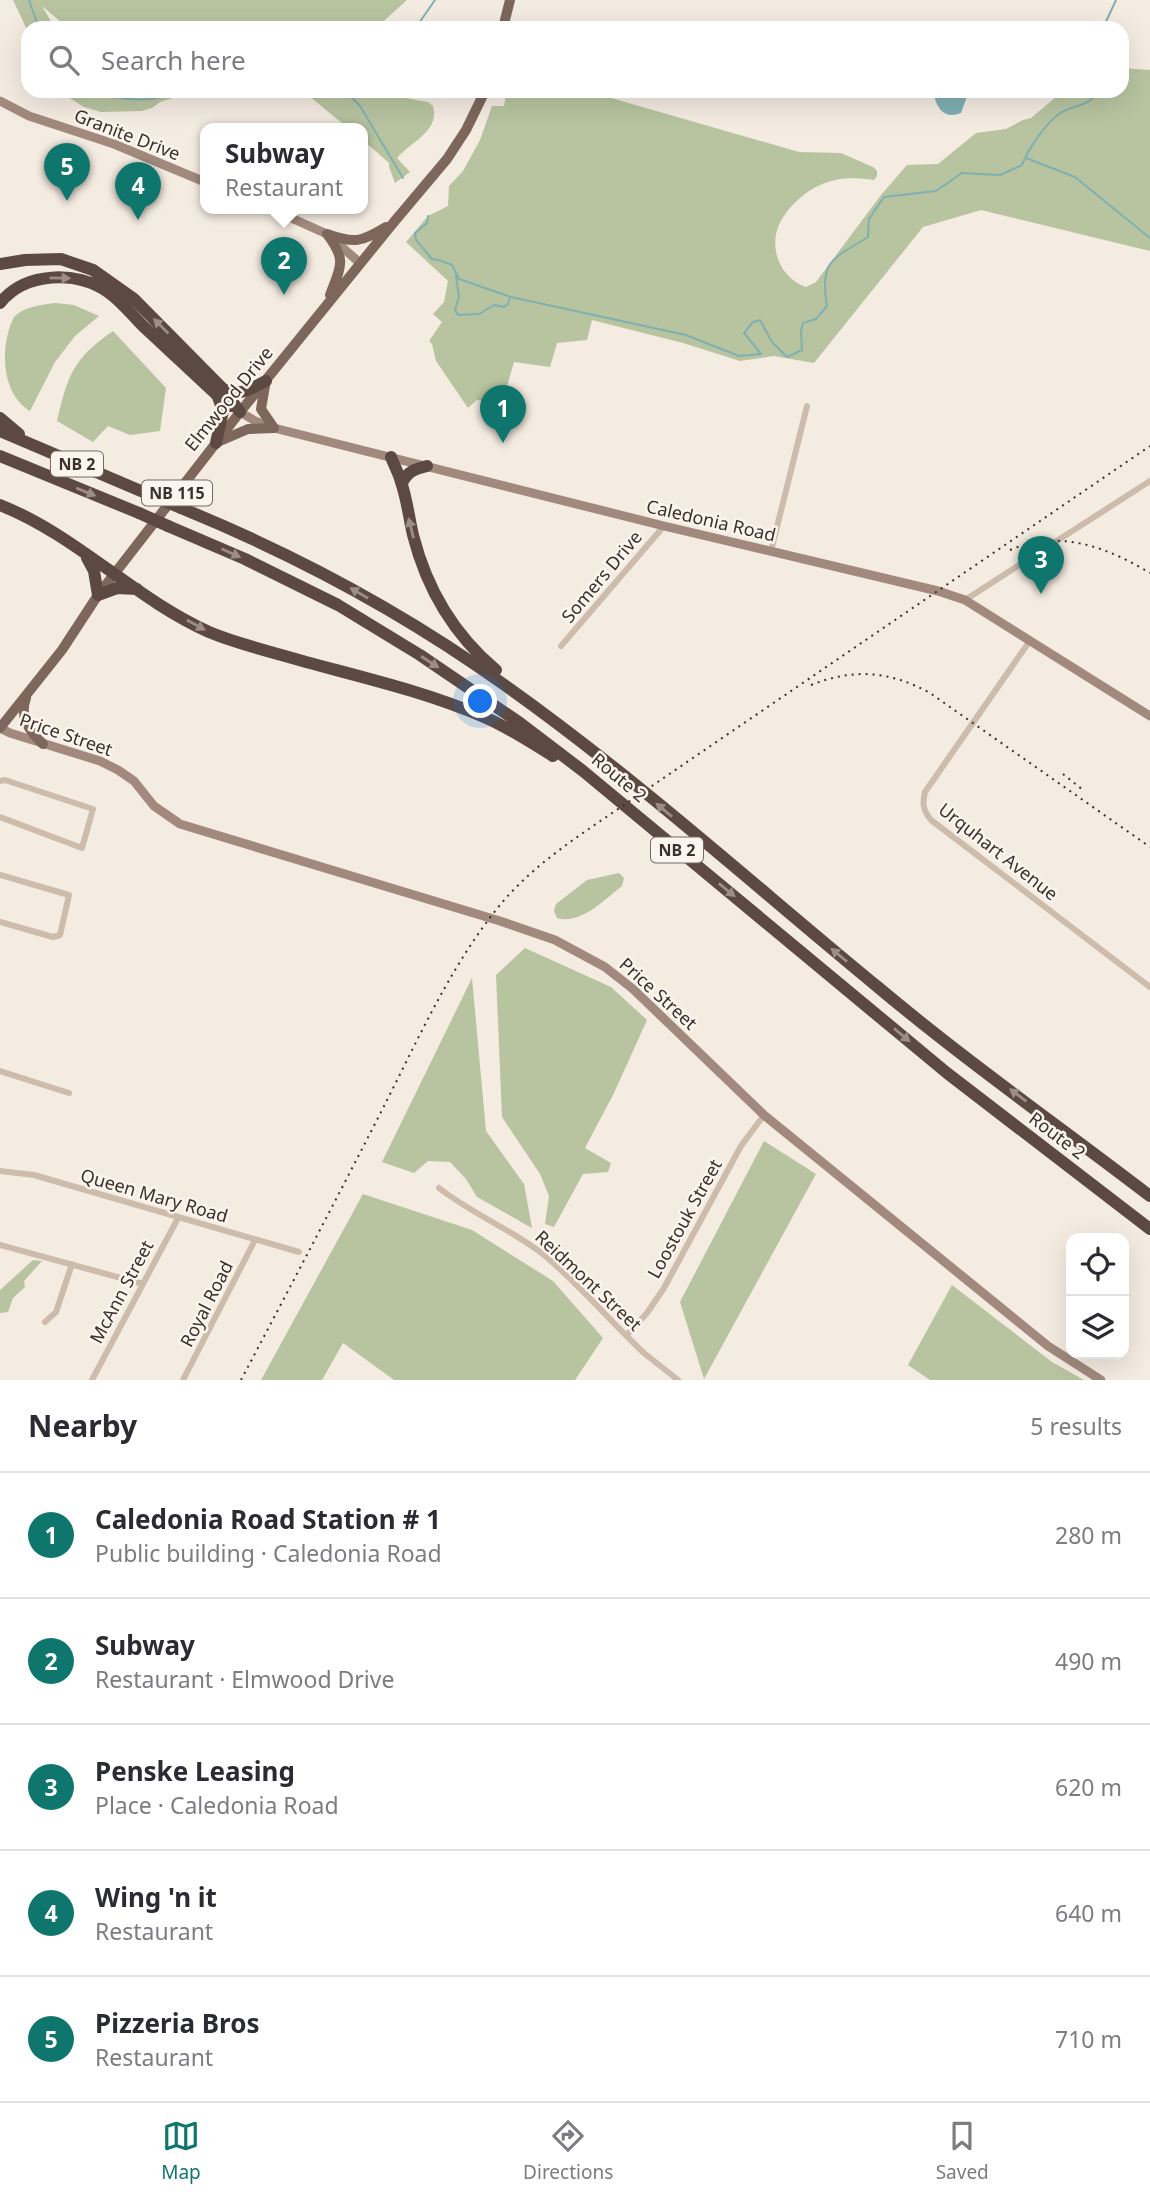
<!DOCTYPE html>
<meta charset="utf-8">
<style>
body{margin:0;font-family:"Noto Sans",sans-serif;background:#f2f2f3;color:#2b2b33}
.controls{position:absolute;right:21px;bottom:21px;display:grid;overflow:hidden;border-radius:14px;box-shadow:0 7px 28px #0002}
.controls button{width:63px;height:63px;display:grid;place-items:center;padding:0;border:0;border-bottom:2px solid #e1e1e2;background:#fff;color:#2b2b33;font:35px sans-serif}
.you{position:absolute;left:481px;top:702px;width:24px;height:24px;margin:-18px;border:5px solid #fff;border-radius:50%;background:#1a73e8;box-shadow:0 0 0 10px #1a73e833}
.badge{display:grid;place-items:center;width:46px;height:46px;border-radius:50%;background:#0f766e;color:#fff;font-size:23px;font-weight:700}
.pin{position:absolute;translate:-50% -58px;filter:drop-shadow(0 2px 4px #0008)}
.pin::after{content:'';position:absolute;top:37px;width:24px;height:21px;background:inherit;clip-path:polygon(0 0,100% 0,50% 100%)}
.popup{position:absolute;left:200px;top:123px;width:168px;height:91px;box-sizing:border-box;display:grid;place-content:center;border-radius:14px;background:#fff;filter:drop-shadow(0 2px 5px #0005);font-size:23px;white-space:nowrap;color:#7c7c81}
.popup b{font-size:26px;color:#2b2b33}
.popup::after{content:'';position:absolute;left:50%;top:100%;margin-left:-14px;border:14px solid transparent;border-top-color:#fff}
.list{margin:0;padding:0;list-style:none}
h2{display:flex;justify-content:space-between;align-items:center;height:91px;margin:0;padding:0 28px;font-size:30px}
h2 small{font-size:23px;font-weight:400;color:#7c7c81}
.list li{display:grid;grid-template-columns:46px 1fr auto;gap:21px;align-items:center;box-sizing:border-box;height:126px;padding:0 28px;border-top:2px solid #e1e1e2}
.list b{display:block;font-size:26px;white-space:nowrap}
.list p{margin:0;font-size:23px;white-space:nowrap;color:#7c7c81}
.list em{font-size:23px;font-style:normal;color:#7c7c81}
.icon{flex:none;width:38px;height:38px;fill:none;stroke:currentColor;stroke-width:2;stroke-linecap:round;stroke-linejoin:round}
.map{position:relative;flex:none;width:1150px;height:1380px;overflow:hidden}
.search{position:absolute;background:#fff;box-shadow:0 7px 28px #0002;left:21px;right:21px;top:21px;height:77px;display:flex;align-items:center;gap:18px;box-sizing:border-box;padding:0 24px;border-radius:21px;color:#7c7c81;font-size:26px}
.sheet{height:721px;background:#fff}
nav{display:flex;justify-content:space-around;align-items:center;box-sizing:border-box;height:98px;border-top:2px solid #e1e1e2;background:#fff;font-size:19px;color:#7c7c81}
nav a{display:grid;justify-items:center;gap:4px}
nav .on{color:#0f766e}
.map>svg:first-child{display:block}
.green{fill:#b8c4a0}
.water{fill:#7fb0b2}
.lines{fill:none;stroke-linecap:round;stroke-linejoin:round}
.stream{stroke:#7fb0b2;stroke-width:2}
.street{stroke:#cdbbac;stroke-width:6}
.secondary{stroke:#a18a7d;stroke-width:9}
.primary{stroke:#7d675c;stroke-width:10}
.highway{stroke:#5c4a42;stroke-width:12}
.rail{stroke:#3b302b;stroke-width:2;stroke-dasharray:2 5;stroke-linecap:butt}
.highway-bridge{stroke:#5c4a42;stroke-width:12}
.oneway{fill:#9c8e87}
.labels{text-anchor:middle;stroke-width:5;stroke-linejoin:round;paint-order:stroke}
.shield{fill:#fbf5ee;stroke:#756b66;stroke-width:2}
.shield-label{font-size:16px;font-weight:bold;fill:#3b302b}
.street-label{font-size:18px;fill:#3b302b;stroke:#fbf5ee}
</style>
<div class="map">
<svg width="1150" height="1380" viewBox="0 0 1150 1380">
<rect width="100%" height="100%" fill="#f4ebe1"/>
<path class="green" d="M13,0H407L376,28H68L42,6L55,28H28V32Z
M1122,68L1150,70V251L981,210L923,227L814,363L774,356L740,361L683,343L592,320L587,340L557,343L550,367L514,362L502,404L477,400L468,408L436,361L432,344L429,341L442,322L433,314L444,302L448,281L406,242L428,216L448,206L449,186L463,171L480,140L492,106H504L506,94L497,93V91H587L799,152L841,153L873,167L877,171V176L874,180C853,177 835,177 816,187C804,193 791,205 784,216C766,241 777,277 806,287L816,282L881,195L907,165L938,164L976,133L1006,129L1023,120L1031,118L1063,91H1122Z
M62,91H195L160,102L152,108L142,111L101,112L84,107L68,97Z
M303,91H395L410,99L428,102L433,106C440,131 412,141 397,158L410,172L395,183L389,167V163L363,140V129H349Z
M55,303L74,305L99,316L75,336L55,362L30,411C0,393 0,344 14,317C25,306 41,305 55,303Z
M113,331L166,388L160,431L130,435L108,426L93,442L57,421C68,374 73,359 113,331Z
M619,873L624,878L622,886C605,899 581,925 557,918L554,911L556,904L587,880Z
M525,948L611,987L647,1020L614,1093L585,1148L611,1163L608,1172L583,1174L554,1227L545,1224L549,1196L540,1174L502,1117L496,975Z
M472,978L486,1131L524,1184L532,1228L477,1197L466,1179L450,1162L428,1161L414,1173L382,1162Z
M764,1141L816,1174L704,1379L680,1302Z
M363,1194L472,1230L553,1281L603,1338L575,1380H394L343,1343L322,1380H261Z
M33,1260L42,1261L24,1281L25,1287L13,1298L8,1312L0,1313V1290Z
M952,1285L1052,1362L1084,1380H930L908,1365Z"/>
<path class="water" d="M933,91H969L961,113C943,120 936,107 933,91Z"/>
<g class="lines">
<path class="stream" d="M29,0L39,28
M411,28L419,23L435,0
M1103,28L1116,0
M82,91C106,95 152,108 173,91
M346,91L360,106L403,178
M1026,158L1075,177L1150,238
M428,216L427,223L415,233L416,240L432,259L439,260L452,265L459,279L511,297L686,335L739,356L761,354L744,333L753,322L760,320L772,342L787,357L802,350L801,331L803,323L816,319L827,306C819,260 833,259 868,237L869,219L884,197L936,191L962,173L1000,175L1022,165C1028,149 1047,121 1062,112C1079,103 1085,108 1100,91
M456,276L459,297L455,310L458,315L479,314L494,305L504,307L508,304L510,298"/>
<path class="street" d="M771,551L807,406
M965,600L1150,481
M1029,642L925,792C922,804 923,810 931,820L1150,987
M561,646L664,526
M0,781L5,780L93,809L82,848L0,817
M0,875L69,895L60,935L53,937L0,922
M0,1071L69,1093
M0,1171L34,1175L299,1252
M439,1188C472,1214 511,1229 544,1255C580,1285 610,1321 644,1353C655,1362 667,1371 678,1380
M0,1245L143,1284
M45,1322L56,1312L72,1264
M627,1335L647,1313L664,1288L741,1146L764,1115
M92,1380L178,1218
M183,1380L255,1240"/>
<path class="secondary" d="M0,101L29,116L114,144L205,182
M271,209L327,234L360,263
M240,412L255,421L274,428L664,526L938,591L965,600L1150,716
M0,728L10,733L100,761L118,770L134,781L154,806L180,824L500,921L555,940L605,967L633,989L764,1115L1048,1346L1101,1380"/>
<path class="primary" d="M503,28L510,0
M327,234C347,260 341,266 330,295
M327,234C355,244 361,242 386,227
M265,386L261,409L274,428
M220,441L248,429L274,428
M26,698C19,717 29,731 43,744
M0,728L62,650L98,595L240,412L394,222L447,159L466,130L485,91"/>
<path class="highway" d="M0,264L25,260L61,259L93,270L134,299L223,389L240,412
M0,303C25,272 76,270 108,292C121,301 132,315 143,326C168,349 193,373 218,396L231,406
M223,389C242,397 249,389 266,381
M0,418L19,434
M0,431L155,497
M216,443L223,411L218,397
M0,456L139,513
M391,457C394,465 399,474 401,482C407,499 409,518 413,535C427,590 453,634 496,670
M402,483C408,471 415,469 427,466
M0,505C76,535 135,599 209,632C240,645 273,652 306,662C365,678 426,692 484,717C508,727 530,742 553,756
M181,508C296,555 406,614 506,686C637,779 756,887 879,988C966,1061 1060,1127 1150,1196
M168,526L245,559L338,605L420,655L520,723L583,771L947,1073L1150,1229
M87,558L94,571L98,595L117,588L137,589"/>
<path class="rail" d="M1010,550C1059,529 1107,547 1150,573
M811,685C854,668 890,671 930,693L1150,847
M1063,774L1083,790
M241,1380C288,1291 335,1202 381,1112C417,1042 450,966 500,905C534,864 580,835 624,805L1150,446"/>
<path class="highway-bridge" d="M155,497L181,508
M139,513L168,526"/>
</g>
<defs><path id="oneway-solid" d="M-6-.8H1V-3.2L6.5 0L1 3.2V.8H-6Z" transform="scale(1.75)"/></defs>
<g class="oneway">
<use href="#oneway-solid" transform="translate(60 278) rotate(1)"/>
<use href="#oneway-solid" transform="translate(161 326) rotate(-135)"/>
<use href="#oneway-solid" transform="translate(86 492) rotate(22)"/>
<use href="#oneway-solid" transform="translate(411 528) rotate(-104)"/>
<use href="#oneway-solid" transform="translate(231 553) rotate(24)"/>
<use href="#oneway-solid" transform="translate(359 593) rotate(-150)"/>
<use href="#oneway-solid" transform="translate(196 625) rotate(29)"/>
<use href="#oneway-solid" transform="translate(430 662) rotate(33)"/>
<use href="#oneway-solid" transform="translate(664 810) rotate(-140)"/>
<use href="#oneway-solid" transform="translate(727 890) rotate(39)"/>
<use href="#oneway-solid" transform="translate(839 955) rotate(-140)"/>
<use href="#oneway-solid" transform="translate(902 1035) rotate(40)"/>
<use href="#oneway-solid" transform="translate(1018 1095) rotate(-143)"/>
</g>
<g class="labels">
<g class="shield">
<rect x="51" y="451.5" width="52" height="25" rx="5"/>
<rect x="142" y="480.5" width="70" height="25" rx="5"/>
<rect x="651" y="837.5" width="52" height="25" rx="5"/>
</g>
<g class="shield-label">
<text x="77" y="470">NB 2</text>
<text x="177" y="499">NB 115</text>
<text x="677" y="856">NB 2</text>
</g>
<g class="street-label">
<text transform="translate(127 135) rotate(21)" y="6">Granite Drive</text>
<text transform="translate(229 399) rotate(-51)" y="6">Elmwood Drive</text>
<text transform="translate(711 521) rotate(13)" y="6">Caledonia Road</text>
<text transform="translate(602 577) rotate(-50)" y="6">Somers Drive</text>
<text transform="translate(66 735) rotate(19)" y="6">Price Street</text>
<text transform="translate(619 778) rotate(40)" y="6">Route 2</text>
<text transform="translate(998 852) rotate(38)" y="6">Urquhart Avenue</text>
<text transform="translate(658 994) rotate(42)" y="6">Price Street</text>
<text transform="translate(1057 1136) rotate(37)" y="6">Route 2</text>
<text transform="translate(154 1196) rotate(16)" y="6">Queen Mary Road</text>
<text transform="translate(685 1219) rotate(-61)" y="6">Loostouk Street</text>
<text transform="translate(588 1281) rotate(43)" y="6">Reidmont Street</text>
<text transform="translate(122 1292) rotate(-62)" y="6">McAnn Street</text>
<text transform="translate(207 1304) rotate(-63)" y="6">Royal Road</text>
</g>
</g>
</svg>
<div class="controls">
<button><svg class="icon" aria-label="locate" viewBox="0 0 24 24"><circle cx="12" cy="12" r="6"/><path d="M12 2v4M12 18v4M2 12h4M18 12h4"/></svg></button>
<button><svg class="icon" aria-label="layers" viewBox="0 0 24 24"><path d="M12 4l9 5-9 5-9-5zM3 14l9 5 9-5"/></svg></button>
</div>
<div class="you"></div>
<div class="pin badge" style="left:503px;top:443px">1</div>
<div class="pin badge" style="left:284px;top:295px">2</div>
<div class="popup"><b>Subway</b>Restaurant</div>
<div class="pin badge" style="left:1041px;top:594px">3</div>
<div class="pin badge" style="left:138px;top:220px">4</div>
<div class="pin badge" style="left:67px;top:201px">5</div>
<div class="search"><svg class="icon" aria-label="search" viewBox="0 0 24 24"><circle cx="10" cy="10" r="6"/><path d="M15 15l6 6"/></svg>Search here</div>
</div>
<section class="sheet">
<h2>Nearby<small>5 results</small></h2>
<ul class="list">
<li><span class="badge">1</span><div><b>Caledonia Road Station # 1</b><p>Public building · Caledonia Road</p></div><em>280 m</em></li>
<li><span class="badge">2</span><div><b>Subway</b><p>Restaurant · Elmwood Drive</p></div><em>490 m</em></li>
<li><span class="badge">3</span><div><b>Penske Leasing</b><p>Place · Caledonia Road</p></div><em>620 m</em></li>
<li><span class="badge">4</span><div><b>Wing 'n it</b><p>Restaurant</p></div><em>640 m</em></li>
<li><span class="badge">5</span><div><b>Pizzeria Bros</b><p>Restaurant</p></div><em>710 m</em></li>
</ul>
</section>
<nav>
<a class="on"><svg class="icon" aria-label="map" viewBox="0 0 24 24"><path d="M3 6l6-2 6 2 6-2v14l-6 2-6-2-6 2zM9 4v14M15 6v14"/></svg>Map</a>
<a><svg class="icon" aria-label="directions" viewBox="0 0 24 24"><path d="M12 3l9 9-9 9-9-9zM9 14v-3h6M13 9l2 2-2 2"/></svg>Directions</a>
<a><svg class="icon" aria-label="saved" viewBox="0 0 24 24"><path d="M7 4h10v16l-5-4-5 4z"/></svg>Saved</a>
</nav>
